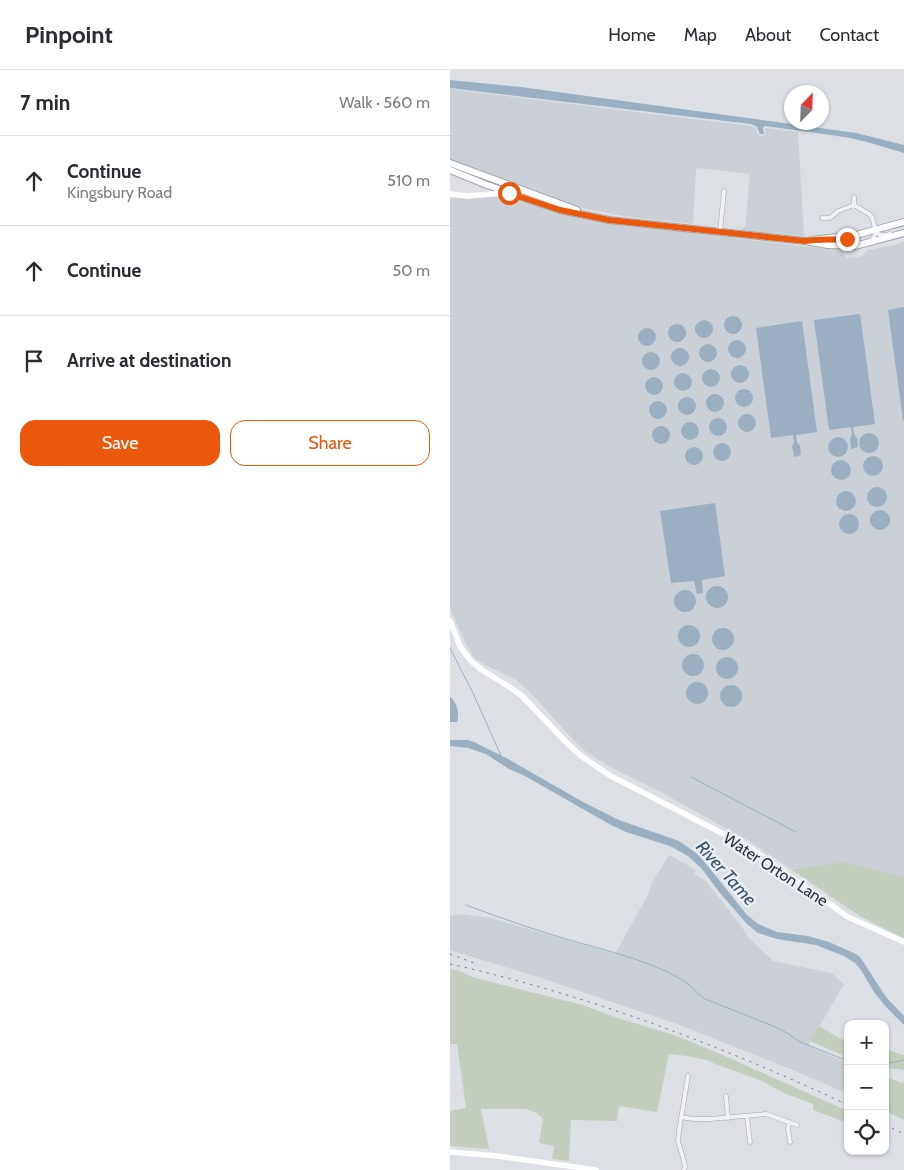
<!DOCTYPE html>
<meta charset="utf-8">
<style>
body{margin:0;font-family:Cabin,sans-serif;background:#f7f7f7;color:#2b2b33}
.controls{position:absolute;right:15px;bottom:15px;display:grid;overflow:hidden;border-radius:10px;box-shadow:0 1px 4px #0004}
.controls button{width:45px;height:45px;display:grid;place-items:center;padding:0;border:0;border-bottom:1px solid #e1e1e2;background:#fff;color:#2b2b33;font:25px sans-serif}
.compass{position:absolute;left:334px;top:15px;width:45px;height:45px;border-radius:50%;background:#fff;box-shadow:0 1px 4px #0004;rotate:23deg}
.stop{position:absolute;width:15px;height:15px;margin:-11px;border:4px solid #ea580c;border-radius:50%;background:#fff}
.stop.end{background:#ea580c;border-color:#fff;box-shadow:0 1px 5px #0008}
.list{margin:0;padding:0;list-style:none}
h2{display:flex;justify-content:space-between;align-items:center;height:65px;margin:0;padding:0 20px;font-size:21px}
h2 small{font-size:16px;font-weight:400;color:#7c7c81}
.list li{display:grid;grid-template-columns:32px 1fr auto;gap:15px;align-items:center;box-sizing:border-box;height:90px;padding:0 20px;border-top:1px solid #e1e1e2}
.list b{display:block;font-size:19px;white-space:nowrap}
.list p{margin:0;font-size:16px;white-space:nowrap;color:#7c7c81}
.list em{font-size:16px;font-style:normal;color:#7c7c81}
.actions{display:flex;gap:10px;padding:15px 20px}
.actions a{flex:1;padding:11px 0;border:1px solid #ea580c;border-radius:15px;text-align:center;font-size:18px;color:#ea580c}
.actions .main{background:#ea580c;color:#fff}
.icon{flex:none;width:28px;height:28px;fill:none;stroke:currentColor;stroke-width:2;stroke-linecap:round;stroke-linejoin:round}
.map{position:relative;flex:none;width:454px;height:1100px;overflow:hidden}
header{display:flex;align-items:center;gap:30px;box-sizing:border-box;height:70px;padding:0 25px;background:#fff;border-bottom:1px solid #e1e1e2}
header strong{font-size:24px}
nav{display:flex;gap:28px;margin-inline-start:auto;font-size:18px}
main{display:flex}
aside{flex:1;background:#fff}
.map>svg:first-child{display:block}
.built{fill:#cbcfd6}
.green{fill:#c3cebe}
.water{fill:#9aafc2}
.lines{fill:none;stroke-linecap:round;stroke-linejoin:round}
.stream{stroke:#9aafc2;stroke-width:1}
.street-casing{stroke:#a2a7ae;stroke-width:5}
.primary-casing{stroke:#9da5af;stroke-width:8}
.street{stroke:#eff1f4;stroke-width:4}
.secondary{stroke:#fff;stroke-width:5.5}
.primary{stroke:#fff;stroke-width:6}
.rail{stroke:#78818d;stroke-width:1;stroke-dasharray:2.5 5;stroke-linecap:butt}
.route{stroke:#ea580c;stroke-width:6}
.labels{text-anchor:middle;stroke-width:5;stroke-linejoin:round;paint-order:stroke}
.street-label{font-size:16px;fill:#282f3a;stroke:#ebeff3}
.water-label{font-size:18px;font-style:italic;fill:#364f69;stroke:#ebeff3}
</style>
<header>
<strong>Pinpoint</strong>
<nav><a>Home</a><a>Map</a><a>About</a><a>Contact</a></nav>
</header>
<main>
<aside>
<h2>7 min<small>Walk · 560 m</small></h2>
<ul class="list">
<li><svg class="icon" aria-label="ahead" viewBox="0 0 24 24"><path d="M12 20V5M6 11l6-6 6 6"/></svg><div><b>Continue</b><p>Kingsbury Road</p></div><em>510 m</em></li>
<li><svg class="icon" aria-label="ahead" viewBox="0 0 24 24"><path d="M12 20V5M6 11l6-6 6 6"/></svg><div><b>Continue</b></div><em>50 m</em></li>
<li><svg class="icon" aria-label="arrive" viewBox="0 0 24 24"><path d="M6 21V4h12l-3 4 3 4H6"/></svg><div><b>Arrive at destination</b></div></li>
</ul>
<div class="actions"><a class="main">Save</a><a>Share</a></div>
</aside>
<div class="map">
<svg width="454" height="1100" viewBox="0 0 454 1100">
<rect width="100%" height="100%" fill="#dce0e5"/>
<path class="built" d="M0,19L301,56L306,58L308,65L310,66L315,65V58L348,62L354,166L291,160L295,156L300,104L249,98L246,99L243,154L173,146L133,138L0,89Z
M49,123L92,138L158,153L392,181L396,188L411,187L417,180L444,175L454,171V868L410,846L299,771L207,720L160,697L136,682L116,662L80,622L66,610L35,595L25,589L16,574L0,538V129L20,127Z
M219,785L246,800L244,804L255,810L292,857L297,866L323,891L381,903L394,914L358,976L398,993V1024L343,1000L227,954L88,907L0,880V846L12,844L41,848L165,884L200,821L201,814Z"/>
<path class="green" d="M393,792L438,803L454,808V868L410,846L342,800Z
M0,899L7,900L25,908L133,935L165,947L227,966L268,983L398,1041V1053L363,1040V1034L334,1023L310,1010L265,994L257,990L237,986L219,984L207,1042L169,1036L167,1051L121,1050L119,1091L102,1089L104,1076L89,1073L93,1049L87,1043L76,1039H31L39,1079L0,1076V1041L16,1038L7,974H0Z
M369,956L398,973V993L393,991L392,985L360,971Z
M435,979L454,985V1000L435,998Z
M435,1006L451,1013L454,1012V1050L435,1041Z"/>
<path class="water" d="M0,10L71,17L406,63L454,75V83L417,72L400,68L381,65L315,56L313,58L314,64H310L307,57L301,54L0,18Z
M454,237V350H453L438,240Z
M410,244L425,354L403,357L404,364L407,368L408,377L401,379L400,369L402,364L401,357L379,360L364,250Z
M274 255a9 9 0 1 1 18 0a9 9 0 1 1-18 0Z
M245 259a9 9 0 1 1 18 0a9 9 0 1 1-18 0Z
M352,251L367,362L346,365L347,372L350,376L351,385L344,387L342,377L344,372L343,365L321,368L306,258Z
M218 263a9 9 0 1 1 18 0a9 9 0 1 1-18 0Z
M188 267a9 9 0 1 1 18 0a9 9 0 1 1-18 0Z
M278 279a9 9 0 1 1 18 0a9 9 0 1 1-18 0Z
M249 283a9 9 0 1 1 18 0a9 9 0 1 1-18 0Z
M221 287a9 9 0 1 1 18 0a9 9 0 1 1-18 0Z
M192 291a9 9 0 1 1 18 0a9 9 0 1 1-18 0Z
M281 304a9 9 0 1 1 18 0a9 9 0 1 1-18 0Z
M252 308a9 9 0 1 1 18 0a9 9 0 1 1-18 0Z
M224 312a9 9 0 1 1 18 0a9 9 0 1 1-18 0Z
M195 316a9 9 0 1 1 18 0a9 9 0 1 1-18 0Z
M285 328a9 9 0 1 1 18 0a9 9 0 1 1-18 0Z
M256 333a9 9 0 1 1 18 0a9 9 0 1 1-18 0Z
M228 336a9 9 0 1 1 18 0a9 9 0 1 1-18 0Z
M199 340a9 9 0 1 1 18 0a9 9 0 1 1-18 0Z
M288 353a9 9 0 1 1 18 0a9 9 0 1 1-18 0Z
M259 357a9 9 0 1 1 18 0a9 9 0 1 1-18 0Z
M231 361a9 9 0 1 1 18 0a9 9 0 1 1-18 0Z
M202 365a9 9 0 1 1 18 0a9 9 0 1 1-18 0Z
M409 373a10 10 0 1 1 20 0a10 10 0 1 1-20 0Z
M378 377a10 10 0 1 1 20 0a10 10 0 1 1-20 0Z
M263 382a9 9 0 1 1 18 0a9 9 0 1 1-18 0Z
M235 386a9 9 0 1 1 18 0a9 9 0 1 1-18 0Z
M413 396a10 10 0 1 1 20 0a10 10 0 1 1-20 0Z
M381 400a10 10 0 1 1 20 0a10 10 0 1 1-20 0Z
M417 427a10 10 0 1 1 20 0a10 10 0 1 1-20 0Z
M386 431a10 10 0 1 1 20 0a10 10 0 1 1-20 0Z
M265,433L275,506L252,510L253,523L247,524L244,511L221,513L210,441Z
M420 450a10 10 0 1 1 20 0a10 10 0 1 1-20 0Z
M389 454a10 10 0 1 1 20 0a10 10 0 1 1-20 0Z
M256 527a11 11 0 1 1 22 0a11 11 0 1 1-22 0Z
M224 531a11 11 0 1 1 22 0a11 11 0 1 1-22 0Z
M228 566a11 11 0 1 1 22 0a11 11 0 1 1-22 0Z
M262 569a11 11 0 1 1 22 0a11 11 0 1 1-22 0Z
M232 595a11 11 0 1 1 22 0a11 11 0 1 1-22 0Z
M266 598a11 11 0 1 1 22 0a11 11 0 1 1-22 0Z
M236 623a11 11 0 1 1 22 0a11 11 0 1 1-22 0Z
M270 626a11 11 0 1 1 22 0a11 11 0 1 1-22 0Z
M0,627C7,632 10,644 7,652H0Z
M0,670H18L24,672L58,689L133,732L169,750L229,771L249,785L297,845L308,854L327,862L358,866L379,872L406,884L410,887L436,927L454,946V955L436,937L424,922L411,900L405,893L400,890L394,886L366,875L327,869L308,863L297,854L270,823L252,799L238,786L220,776L176,762L161,755L75,706L59,699L36,684L18,678L0,676Z"/>
<g class="lines">
<path class="stream" d="M0,578L23,623L52,688
M241,707L346,762
M16,835C53,849 91,862 130,873C162,882 206,893 234,911C242,916 247,924 255,929L323,956L337,963L350,972L398,991
M435,994L454,990"/>
<g class="street-casing">
<path id="street" d="M404,127V135L419,144L422,147L426,162L422,171
M372,148H380L388,141L404,135
M270,162L274,121
M426,162C430,166 435,165 440,164
M276,1026L278,1048
M297,1046L300,1072
M231,1047L243,1049H260L316,1044L347,1055
M339,1052L338,1059L340,1072
M234,1100L235,1096L233,1088L228,1071L229,1061L238,1006"/>
</g>
<g class="primary-casing">
<path id="primary" d="M0,93L127,140
M0,100L37,115L110,140L159,150L355,171L378,175L405,176L454,163
M361,170L406,165L454,152"/>
</g>
<use href="#street" class="street"/>
<path class="secondary" d="M0,124L18,126L55,123
M0,551L11,578L21,591L32,600L61,618L72,626L117,673L131,686L159,705L297,776L398,847L454,872
M0,1082L48,1086L146,1100"/>
<use href="#primary" class="primary"/>
<path class="rail" d="M0,884L24,893
M0,894C138,925 270,975 398,1035
M435,1055L454,1064"/>
</g>
<g class="lines">
<path class="route" d="M59,123L110,140L159,150L355,171C368,169 382,170 397,169"/>
</g>
<g class="labels">
<g class="street-label">
<text transform="translate(326 799) rotate(33)" y="6">Water Orton Lane</text>
</g>
<g class="water-label">
<text transform="translate(276 803) rotate(48)" y="6">River Tame</text>
</g>
</g>
</svg>
<div class="controls">
<button>+</button>
<button>−</button>
<button><svg class="icon" aria-label="locate" viewBox="0 0 24 24"><circle cx="12" cy="12" r="6"/><path d="M12 2v4M12 18v4M2 12h4M18 12h4"/></svg></button>
</div>
<svg class="compass" viewBox="-18 -18 36 36"><path d="M0-13l5 13h-10z" fill="#e53935"/><path d="M0 13l5-13h-10z" fill="#7c7c81"/></svg>
<div class="stop" style="left:59px;top:123px"></div>
<div class="stop end" style="left:397px;top:169px"></div>
</div>
</main>
